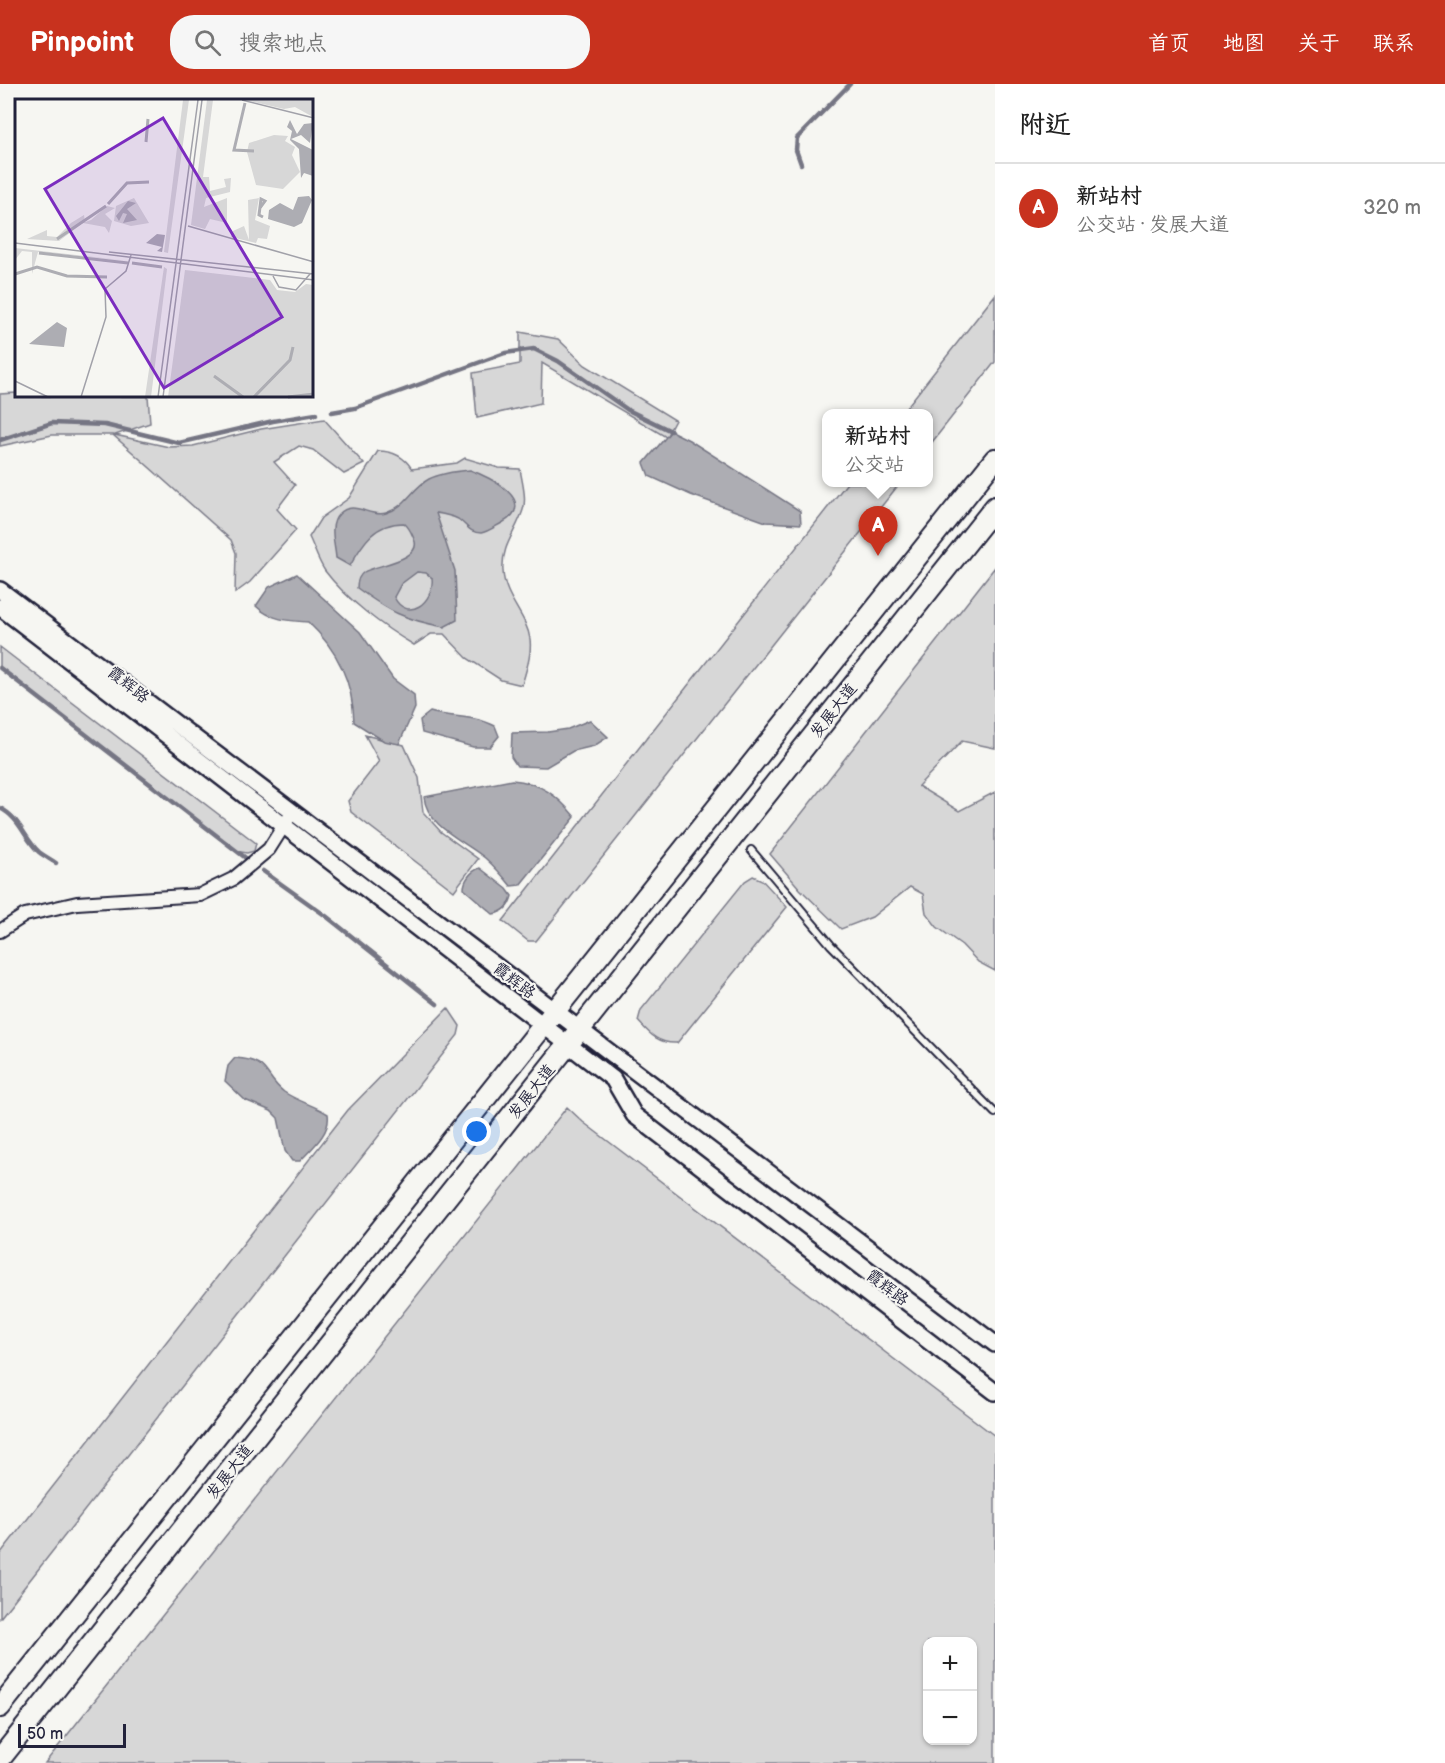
<!DOCTYPE html>
<html lang="zh">
<meta charset="utf-8">
<style>
body{margin:0;font-family:"Balsamiq Sans","LXGW WenKai TC",sans-serif;background:#f6f6f6;color:#222}
.controls{position:absolute;right:18px;bottom:18px;display:grid;overflow:hidden;border-radius:12px;box-shadow:0 2px 4px #0004}
.controls button{width:54px;height:54px;display:grid;place-items:center;padding:0;border:0;border-bottom:2px solid #e0e0e0;background:#fff;color:#222;font:30px sans-serif}
.scale{position:absolute;left:18px;bottom:15px;width:108px;box-sizing:border-box;padding-left:6px;border:3px solid #22223b;border-top:0;font-size:16px;line-height:21px;white-space:nowrap;color:#22223b;-webkit-text-stroke:4px #f6f6f2;paint-order:stroke}
.you{position:absolute;left:477px;top:1048px;width:21px;height:21px;margin:-15px;border:4px solid #fff;border-radius:50%;background:#1a73e8;box-shadow:0 0 0 9px #1a73e833}
.badge{display:grid;place-items:center;width:39px;height:39px;border-radius:50%;background:#c8321e;color:#fff;font-size:20px;font-weight:700}
.pin{position:absolute;translate:-50% -50px;filter:drop-shadow(0 2px 3px #0008)}
.pin::after{content:'';position:absolute;top:32px;width:21px;height:18px;background:inherit;clip-path:polygon(0 0,100% 0,50% 100%)}
.popup{position:absolute;left:822px;top:325px;width:111px;height:78px;box-sizing:border-box;display:grid;place-content:center;border-radius:12px;background:#fff;filter:drop-shadow(0 2px 4px #0005);font-size:20px;white-space:nowrap;color:#767676}
.popup b{font-size:22px;color:#222}
.popup::after{content:'';position:absolute;left:50%;top:100%;margin-left:-12px;border:12px solid transparent;border-top-color:#fff}
.list{margin:0;padding:0;list-style:none}
h2{display:flex;justify-content:space-between;align-items:center;height:78px;margin:0;padding:0 24px;font-size:26px}
h2 small{font-size:20px;font-weight:400;color:#767676}
.list li{display:grid;grid-template-columns:39px 1fr auto;gap:18px;align-items:center;box-sizing:border-box;height:90px;padding:0 24px;border-top:2px solid #e0e0e0}
.list b{display:block;font-size:22px;white-space:nowrap}
.list p{margin:0;font-size:20px;white-space:nowrap;color:#767676}
.list em{font-size:20px;font-style:normal;color:#767676}
.icon{flex:none;width:33px;height:33px;fill:none;stroke:currentColor;stroke-width:2;stroke-linecap:round;stroke-linejoin:round}
.map{position:relative;flex:none;width:995px;height:1679px;overflow:hidden}
header{display:flex;align-items:center;gap:36px;box-sizing:border-box;height:84px;padding:0 30px;background:#c8321e;color:#fff}
header strong{font-size:28px}
nav{display:flex;gap:33px;margin-inline-start:auto;font-size:21px}
.search{width:420px;height:54px;background:#f6f6f6;display:flex;align-items:center;gap:15px;box-sizing:border-box;padding:0 21px;border-radius:24px;color:#767676;font-size:22px}
main{display:flex}
aside{flex:1;background:#fff}
.map>svg:first-child{display:block}
.green{fill:#d7d7d7;stroke:#7c7c89;stroke-width:1.5;fill-rule:evenodd}
.water{fill:#adadb3;stroke:#757583;stroke-width:1.5;fill-rule:evenodd}
.lines{fill:none;stroke-linecap:round;stroke-linejoin:round}
.stream{stroke:#757583;stroke-width:4.5}
.service-casing{stroke:#22223b;stroke-width:10}
.minor-casing{stroke:#22223b;stroke-width:16}
.tertiary-casing{stroke:#22223b;stroke-width:20}
.primary-casing{stroke:#22223b;stroke-width:24}
.service{stroke:#f6f6f2;stroke-width:6}
.minor{stroke:#f6f6f2;stroke-width:12}
.tertiary{stroke:#f6f6f2;stroke-width:15}
.primary{stroke:#f6f6f2;stroke-width:20}
.labels{text-anchor:middle;stroke-width:4.5;stroke-linejoin:round;paint-order:stroke}
.street-label{font-size:16px;fill:#22223b;stroke:#f6f6f2}
.inset-river{fill:none;stroke:#adadb3;stroke-width:3}
.inset-road{fill:none;stroke:#a1a1a9;stroke-width:1.5}
.view{fill:#7b2cbf;fill-opacity:0.15;stroke:#7b2cbf;stroke-width:3}
.inset-edge{fill:none;stroke:#22223b;stroke-width:3}
</style>
<header>
<strong>Pinpoint</strong>
<div class="search"><svg class="icon" aria-label="search" viewBox="0 0 24 24"><circle cx="10" cy="10" r="6"/><path d="M15 15l6 6"/></svg>搜索地点</div>
<nav><a>首页</a><a>地图</a><a>关于</a><a>联系</a></nav>
</header>
<main>
<div class="map">
<svg width="995" height="1679" viewBox="0 0 995 1679">
<rect width="100%" height="100%" fill="#f6f6f2"/>
<filter id="ink" filterUnits="userSpaceOnUse"><feTurbulence type="fractalNoise" baseFrequency=".0167" numOctaves="2"/><feDisplacementMap in="SourceGraphic" scale="12" xChannelSelector="R" yChannelSelector="G"/><feConvolveMatrix kernelMatrix="1 2 1 2 8 2 1 2 1" color-interpolation-filters="sRGB"/></filter>
<g filter="url(#ink)">
<path class="green" d="M995,211V278L929,362V330L902,329Z
M520,248L558,255L585,281L675,336L666,353L542,279L541,319L477,334L473,289L520,280Z
M16,309V312H148L150,339L115,351L169,363L193,362L261,345L324,335L364,380L344,390L313,366L299,362L274,378L295,401L277,425L296,446L250,498L235,509L236,469L231,456L113,351H52L0,362V310Z
M378,367C393,367 404,372 412,385L457,379L465,374L499,384L520,385C522,397 527,415 523,426C516,448 501,462 503,487C504,513 527,532 530,555C532,571 526,586 522,601L501,596L467,574L444,550H431L414,561C383,543 346,515 325,487C318,477 314,463 309,453L321,434L349,414Z
M847,399H900L536,857H528L503,837Z
M995,483V664L962,657L918,702L959,727L995,708V887L978,878L962,861L937,843L926,829L923,810L910,803L872,833L841,845L800,805L770,770Z
M0,563L256,759L254,767L247,769L235,767L0,584Z
M365,651L404,661L419,694L423,728L441,748L478,775L454,807L351,728L348,717L379,677Z
M753,792L762,796L787,823L677,959C658,960 650,950 638,937L641,926L745,797Z
M448,924L460,942L458,951L0,1534V1470L348,1026Z
M567,1023L583,1038L995,1352V1679H45ZM928,1558H972V1656H928Z"/>
<path class="water" d="M671,347L689,356L800,427L801,440L766,438L691,411L649,392L644,379Z
M470,386C490,393 540,418 502,439C496,442 488,448 481,449C469,449 467,441 458,435C452,432 442,430 436,429L455,487L457,536L444,543C403,535 390,528 357,504C357,498 358,492 364,488C375,481 424,476 414,455C411,448 410,444 404,439C375,439 363,458 350,482L336,474C335,460 328,441 339,430C354,415 369,434 386,429C406,423 412,404 429,395C441,389 458,387 470,386ZM417,488L426,489L432,494C435,518 407,539 394,513L401,500Z
M297,490L360,548L393,595L414,611L415,624L399,660L384,657L354,638C353,599 337,565 308,538C289,537 270,536 256,522L269,503Z
M430,628C452,634 475,631 495,642L499,652L490,663H473L422,649L420,636Z
M590,636L608,653L594,662L573,667L546,683L517,682L511,673L512,649L548,648L568,645Z
M512,696C540,698 558,712 575,733L520,801L511,802C503,792 495,783 485,774C465,757 427,743 424,713Z
M480,784L507,805L512,812C509,823 504,828 493,830L464,805C464,796 471,787 480,784Z
M235,974C271,976 263,992 284,1008C297,1017 314,1021 328,1030C331,1049 312,1064 300,1077H292L285,1067L278,1034L271,1027L245,1016L225,997L228,982Z"/>
<g class="lines">
<path class="stream" d="M801,80L796,66L797,54L850,0
M332,328L355,324L505,269L534,265L558,277L628,326L671,347
M0,356L52,339L105,341L179,359L273,337L316,330
M0,584L247,775
M0,724C20,734 24,754 39,768C44,772 50,775 56,779
M263,787L326,832L437,920"/>
<g class="service-casing">
<path id="service" d="M751,766L831,861L995,1029"/>
</g>
<g class="minor-casing">
<path id="minor" d="M0,847L25,831L77,819L200,811L233,795L269,765L288,735"/>
</g>
<g class="tertiary-casing">
<path id="tertiary" d="M0,506C331,758 664,1007 995,1260
M0,523L613,995L634,1031L995,1308"/>
</g>
<g class="primary-casing">
<path id="primary" d="M0,1623L995,375
M0,1675L995,423"/>
</g>
<use href="#service" class="service"/>
<use href="#minor" class="minor"/>
<use href="#tertiary" class="tertiary"/>
<use href="#primary" class="primary"/>
</g>
</g>
<g class="labels">
<g class="street-label">
<text transform="translate(129 600) rotate(38)" y="6">霞辉路</text>
<text transform="translate(833 626) rotate(-52)" y="6">发展大道</text>
<text transform="translate(515 896) rotate(37)" y="6">霞辉路</text>
<text transform="translate(531 1007) rotate(-52)" y="6">发展大道</text>
<text transform="translate(888 1203) rotate(37)" y="6">霞辉路</text>
<text transform="translate(229 1387) rotate(-52)" y="6">发展大道</text>
</g>
</g>
<g transform="translate(15 15)">
<rect width="298" height="298" fill="#f6f6f2"/>
<path d="M168,1H174L153,154L149,153ZM192,1H198L188,78H194L195,92L211,88L209,80L216,79L215,93L191,99L189,108L212,99V124L195,120L190,130L176,126ZM230,1H298V18L280,8L269,10ZM259,36L273,37L270,42L280,48L277,56L285,73L268,90L241,86L232,53L234,44ZM119,99L134,124L116,127L99,122L101,107ZM244,99L240,121L255,127L252,140L243,139L241,144L216,138L218,132L229,127L234,141L233,101ZM92,107L100,109L90,115L97,122L94,134L90,128L68,124L44,142L12,140L32,131V137L42,138L56,124L69,116L70,123L76,121ZM0,149L114,162L23,153L17,175V153L7,152L0,161ZM149,168L152,170L136,298H130ZM170,171L255,181L262,191L280,193L291,185L298,186V298H153Z" fill="#d7d7d7"/>
<path d="M275,21L282,35L289,25L298,24L295,44L286,36L276,40L298,51V77L289,74L286,79L284,50L275,41L277,32L272,28ZM283,98L294,97L297,101L287,124L279,128L253,120L254,111L265,104L278,111ZM113,102L121,104L112,110L122,121L108,124L112,115L108,114L104,122L101,117ZM142,135L150,136L147,153L142,152L147,148L131,144ZM42,223L52,229L49,248L14,245Z" fill="#adadb3"/>
<path class="inset-river" d="M230,4L219,51L239,52M131,43L133,20M93,105L112,84L134,83M245,109L250,102L246,100L244,116L248,118M42,140L91,107M24,154L113,164M117,164L147,168M0,175L22,168L52,177L92,178M199,277L228,298M239,298L275,261L278,248M273,298L299,295"/>
<path class="inset-road" d="M227,1L299,19M173,127L299,163M0,144L299,181M94,153L299,175M258,177L264,188L281,191L295,175M0,282L33,298M66,298L91,218L90,190L111,172L116,156M143,298L183,1M148,298L187,1"/>
<path class="view" d="M148,19L267,218L149,289L30,90Z"/>
<rect width="298" height="298" class="inset-edge"/>
</g>
</svg>
<div class="controls">
<button>+</button>
<button>−</button>
</div>
<div class="scale">50 m</div>
<div class="you"></div>
<div class="pin badge" style="left:878px;top:472px">A</div>
<div class="popup"><b>新站村</b>公交站</div>
</div>
<aside>
<h2>附近<small></small></h2>
<ul class="list">
<li><span class="badge">A</span><div><b>新站村</b><p>公交站 · 发展大道</p></div><em>320 m</em></li>
</ul>
</aside>
</main>
